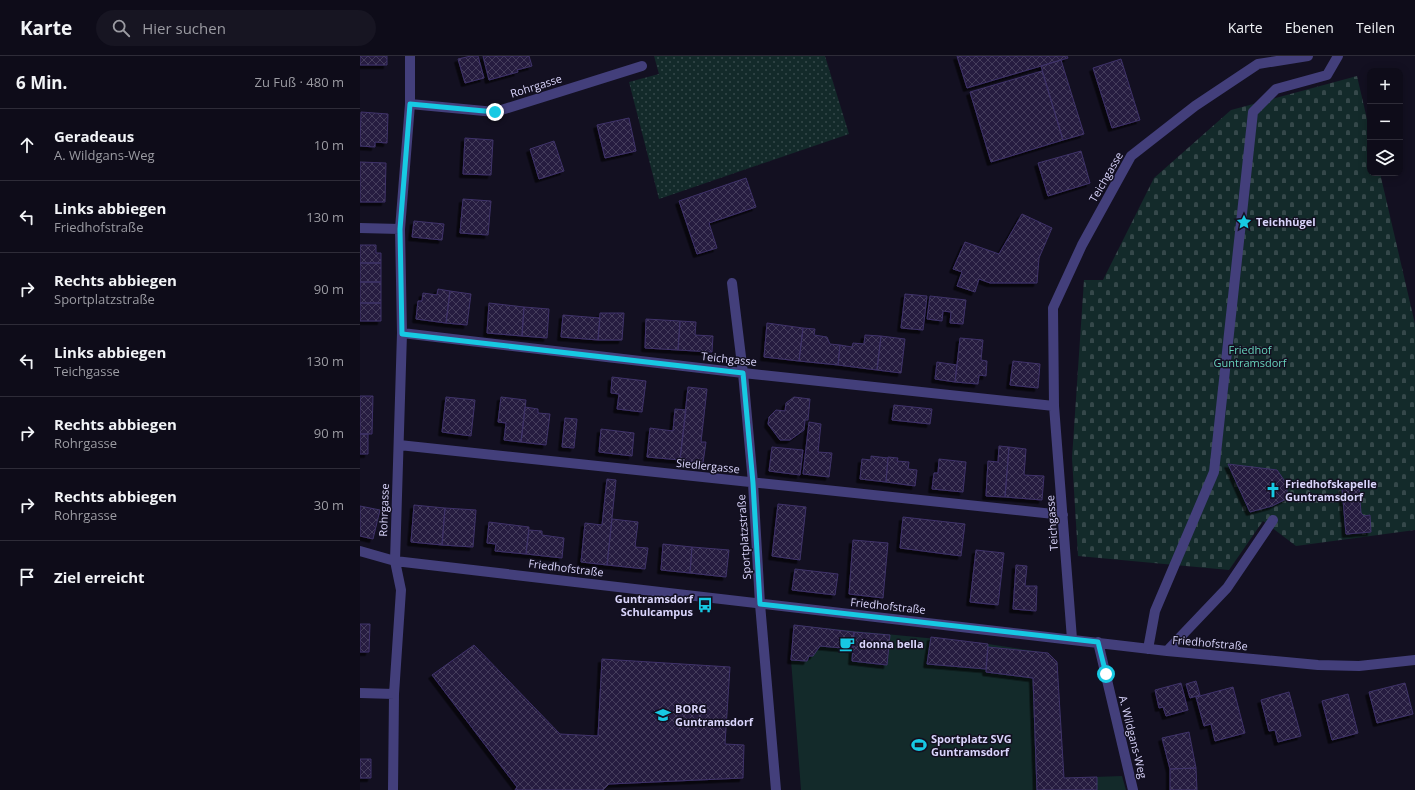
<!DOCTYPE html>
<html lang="de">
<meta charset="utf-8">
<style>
body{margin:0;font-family:"Open Sans",sans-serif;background:#171522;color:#f1f3f6}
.controls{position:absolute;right:12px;top:12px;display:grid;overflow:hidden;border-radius:8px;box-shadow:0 2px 10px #0003}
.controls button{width:36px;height:36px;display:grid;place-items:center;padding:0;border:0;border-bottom:1px solid #2e2c38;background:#0e0c19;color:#f1f3f6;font:20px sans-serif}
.stop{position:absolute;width:12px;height:12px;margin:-9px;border:3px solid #17c9e3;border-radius:50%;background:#fff}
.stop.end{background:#17c9e3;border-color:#fff;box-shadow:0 1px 4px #0008}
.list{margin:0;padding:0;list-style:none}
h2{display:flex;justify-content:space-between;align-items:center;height:52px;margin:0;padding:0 16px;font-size:17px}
h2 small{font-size:13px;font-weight:400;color:#9b9ba2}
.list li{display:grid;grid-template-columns:26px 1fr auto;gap:12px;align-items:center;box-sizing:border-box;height:72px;padding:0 16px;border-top:1px solid #2e2c38}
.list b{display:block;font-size:15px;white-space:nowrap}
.list p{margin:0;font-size:13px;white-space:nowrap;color:#9b9ba2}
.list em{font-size:13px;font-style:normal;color:#9b9ba2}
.icon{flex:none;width:22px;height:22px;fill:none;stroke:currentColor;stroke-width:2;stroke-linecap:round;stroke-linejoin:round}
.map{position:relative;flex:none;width:1055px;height:734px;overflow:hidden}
header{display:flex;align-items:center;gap:24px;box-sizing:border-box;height:56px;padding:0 20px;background:#0e0c19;border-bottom:1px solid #2e2c38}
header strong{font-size:19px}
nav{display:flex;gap:22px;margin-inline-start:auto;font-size:14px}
.search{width:280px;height:36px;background:#171522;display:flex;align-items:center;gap:10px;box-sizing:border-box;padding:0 14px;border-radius:22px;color:#9b9ba2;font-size:15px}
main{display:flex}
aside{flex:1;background:#0e0c19}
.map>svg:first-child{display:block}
.grass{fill:url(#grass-dots)}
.cemetery{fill:url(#cemetery-stones)}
.garden{fill:#132a2a}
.building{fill:url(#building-cross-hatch);stroke:#3f3269;filter:url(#shadow)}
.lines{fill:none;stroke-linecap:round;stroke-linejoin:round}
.minor{stroke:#433f7b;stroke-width:10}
.route{stroke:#17c9e3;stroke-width:5}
.labels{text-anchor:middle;stroke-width:3;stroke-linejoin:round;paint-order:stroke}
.street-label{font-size:11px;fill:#d9d4fb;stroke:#131021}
.poi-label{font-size:11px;font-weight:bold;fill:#d9d4fb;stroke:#131021;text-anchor:start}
.park-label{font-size:11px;fill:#67d3bb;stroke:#131021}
</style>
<header>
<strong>Karte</strong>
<div class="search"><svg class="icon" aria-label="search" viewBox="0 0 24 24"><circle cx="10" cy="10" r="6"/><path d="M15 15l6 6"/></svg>Hier suchen</div>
<nav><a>Karte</a><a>Ebenen</a><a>Teilen</a></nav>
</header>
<main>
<aside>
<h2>6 Min.<small>Zu Fuß · 480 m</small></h2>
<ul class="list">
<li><svg class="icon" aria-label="ahead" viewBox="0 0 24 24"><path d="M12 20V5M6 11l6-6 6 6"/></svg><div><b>Geradeaus</b><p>A. Wildgans-Weg</p></div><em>10 m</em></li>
<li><svg class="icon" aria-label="left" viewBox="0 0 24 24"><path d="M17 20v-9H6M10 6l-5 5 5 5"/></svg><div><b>Links abbiegen</b><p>Friedhofstraße</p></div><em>130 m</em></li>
<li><svg class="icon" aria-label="right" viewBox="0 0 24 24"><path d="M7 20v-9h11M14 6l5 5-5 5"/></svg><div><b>Rechts abbiegen</b><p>Sportplatzstraße</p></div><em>90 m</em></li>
<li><svg class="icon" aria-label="left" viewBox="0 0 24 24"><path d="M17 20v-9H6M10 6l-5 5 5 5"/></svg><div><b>Links abbiegen</b><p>Teichgasse</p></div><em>130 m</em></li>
<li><svg class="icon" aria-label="right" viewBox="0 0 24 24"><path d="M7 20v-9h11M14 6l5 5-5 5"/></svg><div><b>Rechts abbiegen</b><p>Rohrgasse</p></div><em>90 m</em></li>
<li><svg class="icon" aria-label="right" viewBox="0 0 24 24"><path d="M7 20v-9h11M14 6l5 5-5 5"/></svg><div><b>Rechts abbiegen</b><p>Rohrgasse</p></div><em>30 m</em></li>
<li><svg class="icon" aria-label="arrive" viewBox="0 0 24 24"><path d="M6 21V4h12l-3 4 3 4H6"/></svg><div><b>Ziel erreicht</b></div></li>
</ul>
</aside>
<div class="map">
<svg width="1055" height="734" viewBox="0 0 1055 734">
<defs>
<pattern id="grass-dots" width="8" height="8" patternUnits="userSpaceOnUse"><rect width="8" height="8" fill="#132a2a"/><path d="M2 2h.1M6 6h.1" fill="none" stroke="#35484a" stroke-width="1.8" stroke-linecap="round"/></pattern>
<pattern id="cemetery-stones" width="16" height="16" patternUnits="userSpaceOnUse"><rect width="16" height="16" fill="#132a2a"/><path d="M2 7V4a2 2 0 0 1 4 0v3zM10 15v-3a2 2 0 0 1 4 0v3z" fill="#35484a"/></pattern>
<pattern id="building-cross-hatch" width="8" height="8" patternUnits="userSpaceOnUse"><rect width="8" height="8" fill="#261e40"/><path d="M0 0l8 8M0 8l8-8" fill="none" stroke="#453e5c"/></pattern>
<filter id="shadow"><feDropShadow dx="-3.5" dy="3.5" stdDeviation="0" flood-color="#0009"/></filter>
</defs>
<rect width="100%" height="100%" fill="#131021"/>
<path class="grass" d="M294,0H465L489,78L299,143L269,26L299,18Z"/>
<path class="cemetery" d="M997,20L1010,76V117H1020L1055,268V474L936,490L903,465L869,514L718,500L712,402L724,224H743L794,122L871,54Z"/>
<path class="garden" d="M434,569L628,588L688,597L697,606L704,722L762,720L766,734H441L431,604Z"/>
<path class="building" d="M0,0H27V9H0Z
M111,0H118L124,22L105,27L98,3Z
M123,0H169L172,10L157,14L158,16L129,24Z
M597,0H707L708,2L607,32Z
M761,3L780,64L752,72L733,12Z
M701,4L724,78L703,84L681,10Z
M682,15L703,84L631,106L610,36Z
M1,56L28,58L27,87L15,86V91L0,90Z
M269,62L276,95L245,102L237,69Z
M105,82L133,84L131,119L103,118Z
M194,85L204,115L179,123L170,93Z
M721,95L730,127L688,140L678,107Z
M0,106L26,107L25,146H0Z
M386,122L396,151L349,167L357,192L337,198L319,145Z
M103,143L131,145L128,179L100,177Z
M662,158L692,172L679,202L677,227H630L619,223L615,236L597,230L602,216L593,213L605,186L639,198Z
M54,165L84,168L82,184L52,181Z
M0,189H16V197H21V207H0Z
M0,207H21V226H0Z
M0,226H21V247H0Z
M78,233L90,235L86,267L56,263L58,245H62L63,237L77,239Z
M90,235L111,238L107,269L86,267Z
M545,238L567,240L563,274L541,272Z
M570,240L606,244L603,268L590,267L591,256L583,255L582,265L567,263Z
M0,247H21V265H0Z
M129,247L164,251L162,280L127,277Z
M164,251L189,253L187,282L162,280Z
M240,257H264L262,284H238Z
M203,259L240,262L238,284L201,281Z
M286,263L320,265L318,294L285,292Z
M320,265L336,266L335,279L353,280L352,296L318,294Z
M407,267L443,272L439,305L404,301Z
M443,272L455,273L454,279L467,281L470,288L480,289L478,309L439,305Z
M505,279L521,280L517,314L478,309L480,289L492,291L493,287L504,288Z
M521,280L545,283L541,317L517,314Z
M600,282L623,284L621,304L627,305L626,320L619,319L618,328L595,326Z
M653,305L680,308L678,332L650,329Z
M577,306L597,309L595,326L575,323Z
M252,321L286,325L282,356L257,353L259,338L251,337Z
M328,331L347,333L341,386H346L343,407L320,404Z
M0,340H13L12,378H0Z
M86,341L115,344L111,380L82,376Z
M141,341L166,344L161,386L144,384L146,367L138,366Z
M434,341L450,343L448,364H445L444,374L430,384H420L408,368L409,361L416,354L425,355L426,347Z
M534,349L572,353L570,368L532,364Z
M165,351L178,353V357L190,358L186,389L161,386Z
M315,353L326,354L320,404L287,401L290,372L313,375Z
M205,362L217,363L214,392L202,391Z
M449,366L461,368L458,396L472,397L469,421L443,418Z
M241,373L274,377L272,400L239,396Z
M0,378H8V398H0Z
M639,390L649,391L645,441L626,440L628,405L638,406Z
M412,391L443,394L440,419L409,415Z
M649,391L666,393L664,419L684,420L682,444L645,441Z
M511,400L528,402L526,426L500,423L502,403L511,404Z
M528,401L538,402L537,405L549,406L548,413L557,414L555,430L526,426Z
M579,403L606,406L603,436L572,433L574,417H578Z
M868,408L917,414L926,427L928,442L912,450L890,456Z
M247,423L256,424L247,509L221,506L225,467L242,469Z
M999,431L1001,457L1004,460L1010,459L1011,476L986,478L982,432Z
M418,448L446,451L440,504L412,500Z
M54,449L85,452L82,489L51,486Z
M0,450L20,454L13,483L0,480Z
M85,452L116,454L113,491L82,489Z
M543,461L605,468L601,500L540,492Z
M252,463L278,466L275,491L288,492L285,513L247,509Z
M129,466L169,471L166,498L135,495L136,488L127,487Z
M169,474L182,475V479L204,482L202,502L166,498Z
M493,484L528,487L523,542L489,538Z
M303,488L332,491L330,517L301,514Z
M332,491L369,494L366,521L330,517Z
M616,494L644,497L638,549L610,546Z
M656,509L667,510L665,530H677L676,555L653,553Z
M435,513L478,518L475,539L432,534Z
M0,568H10L9,596H0Z
M434,569L494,576L493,593L460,590L453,600H449L447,605L431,604Z
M494,576L530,579L527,609L492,605Z
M571,581L628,588L626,613L567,608Z
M114,589L200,678L238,680L242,603L370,611L365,688L384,689L383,722L249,728L243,734H155L157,731L72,619Z
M628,591L688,597L697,606L704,722L737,721V734H677L673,622L626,616Z
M836,625L840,639L830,642L826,628Z
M821,627L828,654L806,660L803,651L799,652L795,634Z
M1045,627L1053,658L1017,667L1009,636Z
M873,631L885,677L855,685L851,668L844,670L836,641Z
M929,636L941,680L918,686L915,674L909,675L901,644Z
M988,638L998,677L972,684L962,645Z
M829,676L836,712L810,713L802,682Z
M0,703H11V722H0Z
M836,712L837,734H810V713Z"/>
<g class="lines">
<path class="minor" d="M50,48L135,56L282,10
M0,172L40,173
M372,227L383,317L393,427L400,548L416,734
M42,277L383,317L694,350
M39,389L703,459
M0,495L35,505L807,595L958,609L999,610L1055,604
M712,583L694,350L693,252L722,189L771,100L835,50L898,8L948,0
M738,586L773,734
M788,593L795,555L854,416L893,56L916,33L967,19L978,0
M807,595L867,532L913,464
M0,637L34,638
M33,734L34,638L41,534L35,505L42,277L40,173L50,48V0"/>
</g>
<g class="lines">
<path class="route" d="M135,56L50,48L40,173L42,278L383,317L393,427L400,548L738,586L746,618"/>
</g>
<defs>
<g id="sight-bare" transform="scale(1.2)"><path d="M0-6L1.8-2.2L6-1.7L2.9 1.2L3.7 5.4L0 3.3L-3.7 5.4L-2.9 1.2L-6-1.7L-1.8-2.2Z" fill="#17c9e3" stroke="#131021" stroke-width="2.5" paint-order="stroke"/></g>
<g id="church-bare" transform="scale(1.2)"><path d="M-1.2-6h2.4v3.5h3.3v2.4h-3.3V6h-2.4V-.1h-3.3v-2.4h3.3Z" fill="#17c9e3" stroke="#131021" stroke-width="2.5" paint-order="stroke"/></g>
<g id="bus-bare" transform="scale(1.2)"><path d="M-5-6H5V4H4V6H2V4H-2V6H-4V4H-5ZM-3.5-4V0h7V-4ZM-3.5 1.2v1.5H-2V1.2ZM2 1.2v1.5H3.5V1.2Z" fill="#17c9e3" stroke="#131021" stroke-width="2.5" paint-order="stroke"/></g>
<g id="cafe-bare" transform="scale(1.2)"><path d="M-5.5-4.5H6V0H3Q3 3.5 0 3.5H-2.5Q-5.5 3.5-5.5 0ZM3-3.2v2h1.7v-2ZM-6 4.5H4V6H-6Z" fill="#17c9e3" stroke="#131021" stroke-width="2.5" paint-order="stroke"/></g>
<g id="school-bare" transform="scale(1.2)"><path d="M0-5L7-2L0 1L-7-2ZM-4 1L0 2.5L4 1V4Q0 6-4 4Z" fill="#17c9e3" stroke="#131021" stroke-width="2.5" paint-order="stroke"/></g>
<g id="stadium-bare" transform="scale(1.2)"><path d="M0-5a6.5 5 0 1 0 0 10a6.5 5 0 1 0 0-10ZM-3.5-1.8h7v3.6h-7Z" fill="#17c9e3" stroke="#131021" stroke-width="2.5" paint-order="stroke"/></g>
</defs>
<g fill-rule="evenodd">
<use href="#sight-bare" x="884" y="166"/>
<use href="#church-bare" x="913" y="434"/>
<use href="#bus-bare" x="345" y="549"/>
<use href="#cafe-bare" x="487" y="588"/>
<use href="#school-bare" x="303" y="659"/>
<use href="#stadium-bare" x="559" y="689"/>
</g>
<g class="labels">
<g class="street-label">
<text transform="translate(176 30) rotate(-17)" y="4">Rohrgasse</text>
<text transform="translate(746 121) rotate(-60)" y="4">Teichgasse</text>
<text transform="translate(369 303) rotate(6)" y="4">Teichgasse</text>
<text transform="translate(348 410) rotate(6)" y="4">Siedlergasse</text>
<text transform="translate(24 454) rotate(-88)" y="4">Rohrgasse</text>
<text transform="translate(692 467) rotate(-94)" y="4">Teichgasse</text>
<text transform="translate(384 481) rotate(-94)" y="4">Sportplatzstraße</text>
<text transform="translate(206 512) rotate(7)" y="4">Friedhofstraße</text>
<text transform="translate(528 550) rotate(6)" y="4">Friedhofstraße</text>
<text transform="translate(850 587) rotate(5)" y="4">Friedhofstraße</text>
<text transform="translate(773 681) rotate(76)" y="4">A. Wildgans-Weg</text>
</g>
<g class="poi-label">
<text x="896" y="170">Teichhügel</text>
<text x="925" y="432">Friedhofskapelle<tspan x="925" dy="13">Guntramsdorf</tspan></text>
<text x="333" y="547" text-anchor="end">Guntramsdorf<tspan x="333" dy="13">Schulcampus</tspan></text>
<text x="499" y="592">donna bella</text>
<text x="315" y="657">BORG<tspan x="315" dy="13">Guntramsdorf</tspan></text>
<text x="571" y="687">Sportplatz SVG<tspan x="571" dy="13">Guntramsdorf</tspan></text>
</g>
<g class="park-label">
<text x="890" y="298">Friedhof<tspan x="890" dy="13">Guntramsdorf</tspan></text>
</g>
</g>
</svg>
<div class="controls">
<button>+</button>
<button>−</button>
<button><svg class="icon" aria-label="layers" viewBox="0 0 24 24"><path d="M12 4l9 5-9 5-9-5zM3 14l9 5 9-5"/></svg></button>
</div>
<div class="stop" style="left:746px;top:618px"></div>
<div class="stop end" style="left:135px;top:56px"></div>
</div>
</main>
